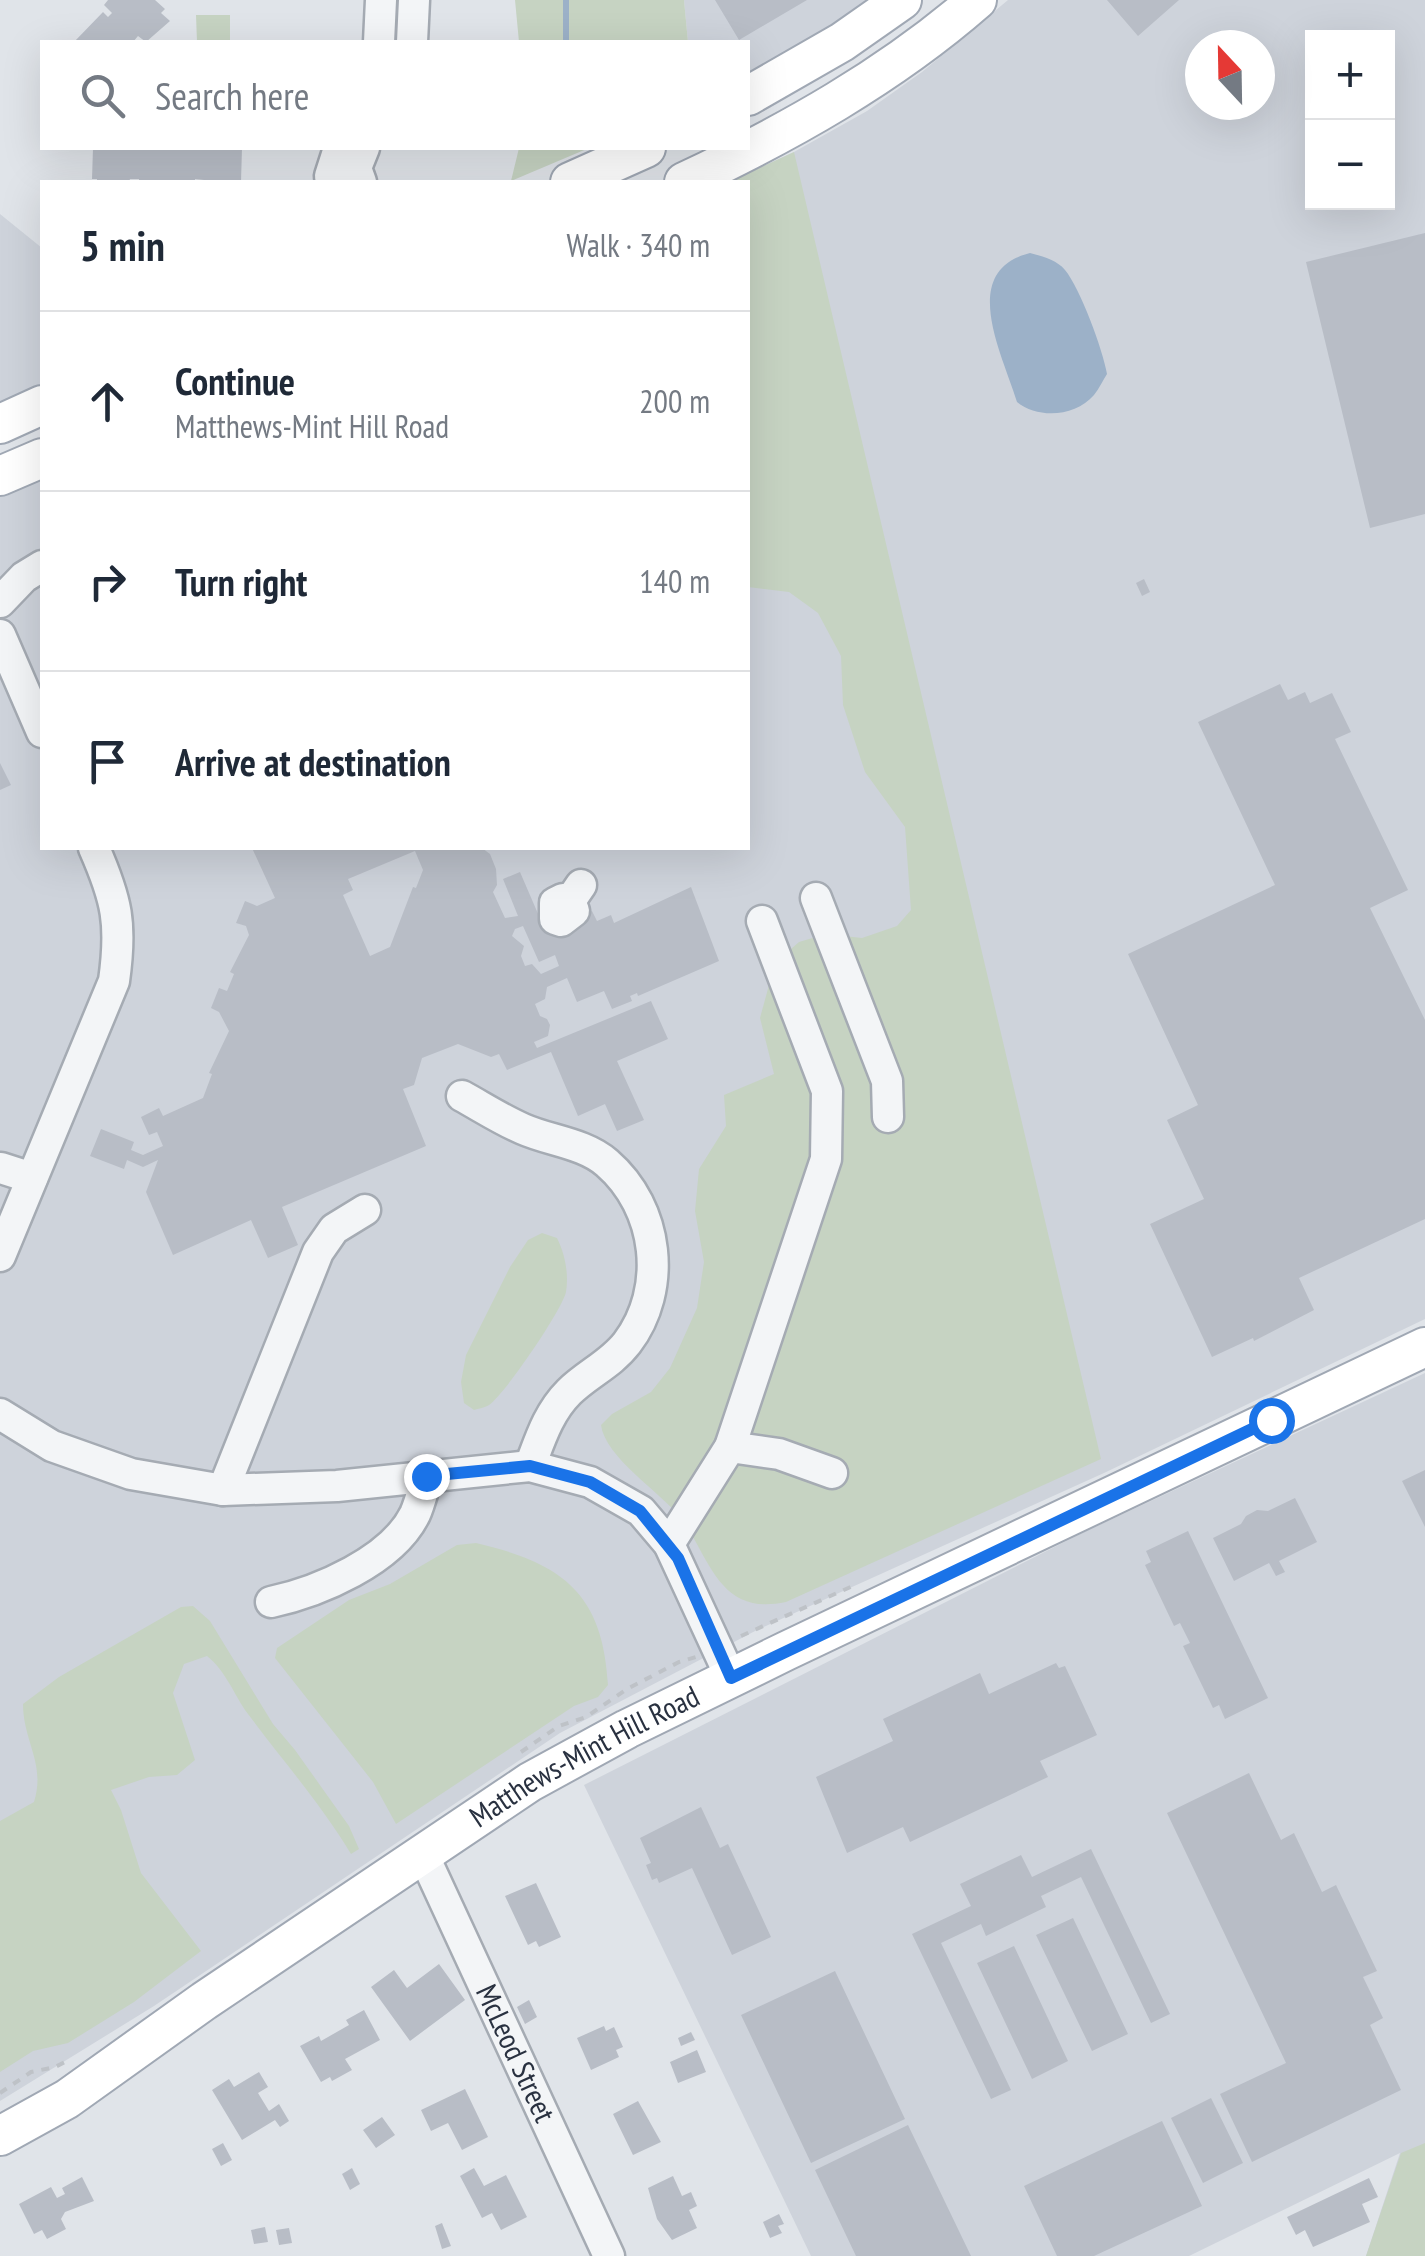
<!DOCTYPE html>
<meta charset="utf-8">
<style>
body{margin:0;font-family:"PT Sans Narrow",sans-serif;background:#f2f2f3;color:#1f2937}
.controls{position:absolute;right:30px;top:30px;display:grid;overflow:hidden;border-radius:0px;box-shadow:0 10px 40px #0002}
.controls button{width:90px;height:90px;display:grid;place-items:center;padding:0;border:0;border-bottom:2px solid #e0e1e3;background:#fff;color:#1f2937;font:50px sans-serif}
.compass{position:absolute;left:1185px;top:30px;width:90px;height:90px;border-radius:50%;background:#fff;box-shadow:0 10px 40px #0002;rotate:338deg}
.stop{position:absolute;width:30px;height:30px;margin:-22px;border:8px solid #1a73e8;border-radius:50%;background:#fff}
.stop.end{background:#1a73e8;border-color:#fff;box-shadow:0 2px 10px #0008}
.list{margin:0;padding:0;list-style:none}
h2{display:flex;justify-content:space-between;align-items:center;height:130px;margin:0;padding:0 40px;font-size:42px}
h2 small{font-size:32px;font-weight:400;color:#747a83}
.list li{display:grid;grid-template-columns:65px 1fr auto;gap:30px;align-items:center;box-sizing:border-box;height:180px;padding:0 40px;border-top:2px solid #e0e1e3}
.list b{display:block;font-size:38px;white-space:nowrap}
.list p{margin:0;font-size:32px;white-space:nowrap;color:#747a83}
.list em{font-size:32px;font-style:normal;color:#747a83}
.icon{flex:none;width:55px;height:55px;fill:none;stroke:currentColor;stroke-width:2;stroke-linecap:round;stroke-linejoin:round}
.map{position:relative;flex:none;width:1425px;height:2256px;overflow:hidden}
.search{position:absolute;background:#fff;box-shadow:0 10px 40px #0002;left:40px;top:40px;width:710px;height:110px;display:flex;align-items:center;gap:25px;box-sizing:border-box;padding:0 35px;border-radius:0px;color:#747a83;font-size:38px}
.panel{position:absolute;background:#fff;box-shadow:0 10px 40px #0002;left:40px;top:180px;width:710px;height:670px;border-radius:0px}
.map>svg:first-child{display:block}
.built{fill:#ced3db;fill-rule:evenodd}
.green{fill:#c6d3c2}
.water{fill:#9cb1c8}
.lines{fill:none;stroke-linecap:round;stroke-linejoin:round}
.stream{stroke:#9cb1c8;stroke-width:6}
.building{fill:#b8bdc6;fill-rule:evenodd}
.minor-casing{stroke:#a5abb3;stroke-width:35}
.major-casing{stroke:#a0a8b4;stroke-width:42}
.path{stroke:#bec2c7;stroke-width:4;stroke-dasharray:8 8;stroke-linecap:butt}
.minor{stroke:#f3f5f7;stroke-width:30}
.major{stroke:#fff;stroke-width:38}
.route{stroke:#1a73e8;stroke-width:12}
.labels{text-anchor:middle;stroke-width:10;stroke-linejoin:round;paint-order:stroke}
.street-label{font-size:30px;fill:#293140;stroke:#f0f3f6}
</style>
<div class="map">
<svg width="1425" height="2256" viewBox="0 0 1425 2256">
<rect width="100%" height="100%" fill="#e0e4e9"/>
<path class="built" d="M684,0H867L840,22L748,76V42H688Z
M1008,0H1425V1319L1104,1473L757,1630L560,1733L154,2006L0,2101V496L42,478V848H748V182H729L794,152L867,111L922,72ZM1312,38H1388V202H1312ZM1200,45H1260V105H1200Z
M0,214L42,248V385L0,403Z
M1425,1373V2256H1366L1400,2153L1189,2256H811L584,1785L1080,1534Z"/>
<path class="green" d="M515,0H684L688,42H519Z
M196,15H230V42H197Z
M519,148H589L511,181Z
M794,152L1101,1459L786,1602C770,1605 756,1606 741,1599C712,1585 700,1543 681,1518C660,1492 605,1457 601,1425L612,1414L651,1392L670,1368L697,1308L704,1262L695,1211L699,1169L726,1126L724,1095L774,1074L760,1018L775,963L799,942L826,934L862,938L897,926L911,910L905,827L865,772L843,705L841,656L818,613L789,592L748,587V182H729Z
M542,1233L557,1238C565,1254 569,1274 566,1292C562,1310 505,1394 489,1405C486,1407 478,1409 474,1410L464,1403L461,1382L466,1355L510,1267L528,1240Z
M476,1543C561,1563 603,1592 608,1685L598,1697L574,1706L396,1824L373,1782L275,1658L277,1648L349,1600L390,1584L457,1545Z
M193,1606L210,1621L273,1724L295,1750L349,1826L359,1849L351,1854C321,1804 283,1761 248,1714C234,1695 226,1671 207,1656L184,1664L173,1693L195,1760L177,1775L149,1777L111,1790L121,1810L141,1873L201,1951L134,2002L68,2043L33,2051L0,2072V1821L34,1802C46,1764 23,1741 23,1704L59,1677L181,1607Z
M1425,2143V2256H1366L1401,2153Z"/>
<path class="water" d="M1030,253C1042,256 1057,260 1065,270C1080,288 1103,350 1107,374C1103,380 1099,389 1094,395C1075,417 1038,419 1017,402C1002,353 958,271 1030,253Z"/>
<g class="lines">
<path class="stream" d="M566,42V0"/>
</g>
<path class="building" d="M108,0H155L165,9L161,13L170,21L146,42L138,36L133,42H74L103,12L108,17L112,13L104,5Z
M715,0H807L739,40Z
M1107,0H1179L1138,36Z
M93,148H242L241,182H204V180L195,179V182H139V179H130L129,182H97V179H92Z
M1425,233V514L1370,528L1306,262Z
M1144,579L1150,592L1142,596L1136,583Z
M1280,684L1288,700L1305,692L1310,703L1332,693L1351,732L1335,739L1408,890L1370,908L1425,1020V1219L1299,1278L1314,1310L1254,1341L1253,1338L1212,1357L1150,1224L1204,1199L1167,1120L1198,1105L1128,954L1275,885L1198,722Z
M0,763L11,785L0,790Z
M252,848H482L490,854L496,869L497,885L493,892L505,918L518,916L503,879L520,872L545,930L592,911L597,921L611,915L614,923L691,887L719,961L638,996L637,993L630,996L632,1001L612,1009L604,991L577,1002L567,978L547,987L545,999L535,1004L540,1016L547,1019L550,1025L548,1036L534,1042L537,1048L651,1001L668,1039L617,1061L644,1120L617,1131L605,1104L578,1116L551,1052L507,1070L499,1054L491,1057L458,1044L422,1058L414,1085L403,1089L426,1146L282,1207L298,1245L268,1258L251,1220L173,1255L146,1192L158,1160L143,1167L127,1160L124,1169L90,1156L101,1129L134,1142L131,1150L143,1155L163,1146L157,1132L149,1135L141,1117L159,1108L163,1116L203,1098L212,1074L209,1073L229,1031L219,1012L211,1008L219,988L227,991L234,974L230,972L249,935L246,926L236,923L245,901L257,906L275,898ZM415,851L423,870L416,888L413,887L390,947L370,956L343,895L353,890L348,879ZM523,926L539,962L555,955L559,966L541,974L532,964L525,966L521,956L524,946L512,936L515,929Z
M1425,1470V1527L1402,1481Z
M1295,1498L1317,1542L1279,1561L1285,1572L1276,1576L1269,1563L1234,1581L1213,1538L1241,1524L1246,1516L1257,1510L1268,1511Z
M1188,1531L1268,1698L1225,1719L1219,1705L1213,1708L1183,1646L1190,1643L1180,1623L1174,1626L1145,1565L1151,1562L1146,1551Z
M1056,1663L1059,1668L1065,1666L1097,1735L1040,1761L1048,1777L910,1842L903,1827L847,1853L816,1777L893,1741L883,1719L980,1673L989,1694Z
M1249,1773L1281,1840L1294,1833L1322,1892L1336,1885L1377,1971L1363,1977L1383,2018L1370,2025L1401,2090L1252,2162L1220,2094L1286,2063L1167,1813Z
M701,1807L720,1848L728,1844L771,1937L732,1955L692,1868L659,1883L657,1878L652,1880L646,1865L651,1863L640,1838Z
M1091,1849L1170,2014L1151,2023L1081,1877L1041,1896L1046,1907L986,1936L981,1924L941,1943L1011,2090L991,2099L912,1934L971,1906L960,1884L1021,1855L1032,1877Z
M536,1883L561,1937L539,1947L536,1941L528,1945L505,1896Z
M1073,1918L1128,2034L1092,2051L1036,1935Z
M1014,1946L1068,2061L1032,2079L977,1963Z
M439,1964L465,2000L410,2041L371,1987L394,1970L407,1988Z
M835,1971L905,2119L811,2163L741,2015Z
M529,2000L537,2017L525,2024L517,2007Z
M364,2010L380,2040L345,2059L352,2070L332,2081L330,2077L321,2082L300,2046L319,2036L321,2041L349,2025L346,2020Z
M604,2026L606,2031L614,2027L623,2047L616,2050L619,2057L591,2070L577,2038Z
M691,2032L695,2040L681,2046L678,2038Z
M697,2050L706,2072L678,2083L670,2062Z
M259,2072L268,2087L258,2093L269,2111L279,2104L289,2121L280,2127L275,2120L242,2140L212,2090L229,2079L234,2087Z
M465,2089L488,2137L462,2150L448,2123L431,2131L421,2110Z
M1211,2098L1243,2163L1203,2183L1171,2118Z
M638,2101L661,2142L633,2155L613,2114Z
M382,2117L395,2135L376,2148L363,2130Z
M1162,2121L1202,2206L1094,2256H1057L1024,2186Z
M908,2125L971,2256H856L815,2170Z
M223,2143L232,2160L221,2166L212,2149Z
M352,2168L360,2184L350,2190L342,2174Z
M474,2168L484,2186L506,2175L527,2217L501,2230L492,2213L482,2218L460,2176Z
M673,2176L682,2196L691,2192L697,2206L689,2210L697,2228L672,2240L657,2219L648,2188Z
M82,2177L94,2201L65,2212L61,2219L66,2229L47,2239L42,2230L34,2234L19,2204L51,2187L57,2198L65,2194L62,2188Z
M1369,2178L1378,2197L1362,2204L1370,2222L1313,2247L1305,2230L1296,2235L1287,2217Z
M779,2214L784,2224L778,2226L782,2233L770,2238L763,2222Z
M442,2223L451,2246L442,2249L435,2226Z
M265,2227L268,2242L254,2244L251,2230Z
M289,2228L292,2243L279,2245L276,2230Z"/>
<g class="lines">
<g class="minor-casing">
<g id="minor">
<path d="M379,42L381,0"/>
<path d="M412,42L414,0"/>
<path d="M331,182L330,176L339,148"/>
<path d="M361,182L356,168L364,148"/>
<path d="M0,602L24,577L42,566"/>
<path d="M0,635L42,732"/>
<path d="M816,898L887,1081L888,1117"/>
<path d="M570,901L574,911L561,921L555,919V903L563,899L570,901L581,885"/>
<path d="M462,1096C482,1107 502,1120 523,1129C550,1141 584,1143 607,1163C659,1208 668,1289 627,1343C611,1364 587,1374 569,1392C548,1413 540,1440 530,1466"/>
<path d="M1,1168L32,1178"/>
<path d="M0,1256L114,981C122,924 117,900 94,848"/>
<path d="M0,1414L52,1446L131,1474L223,1490L337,1486L530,1466L590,1482L641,1511L669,1544L731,1678"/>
<path d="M730,1447L779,1454L832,1473"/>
<path d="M223,1490L318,1252L334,1229L365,1210"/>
<path d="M669,1544L730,1447L826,1159L827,1091L762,921"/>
<path d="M271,1602C318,1592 392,1561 415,1514C420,1503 423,1489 427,1477"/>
<path id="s1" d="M422,1852L609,2256"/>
</g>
</g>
<g class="major-casing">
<g id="major">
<path d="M748,96L842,42L902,0"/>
<path d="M570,182L646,148"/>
<path d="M684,182C788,133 890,76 977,0"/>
<path d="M0,424L42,405"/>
<path d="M0,476L42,458"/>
<path id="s2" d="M0,2136L67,2099L204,2001L530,1782L627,1729L786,1651L1425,1347"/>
</g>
</g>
<path class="path" d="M741,1636L855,1585
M521,1752L559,1726L586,1717L627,1689L679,1662L696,1657
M0,2093L31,2072L55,2067L71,2059"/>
<use href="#minor" class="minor"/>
<use href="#major" class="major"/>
</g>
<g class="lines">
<path class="route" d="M426,1476L530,1466L590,1482L640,1511L678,1558L731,1678L1271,1420"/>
</g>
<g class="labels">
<g class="street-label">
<text dy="10" stroke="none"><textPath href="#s2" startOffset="698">Matthews-Mint Hill Road</textPath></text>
<text dy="10" stroke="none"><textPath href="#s1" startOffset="222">McLeod Street</textPath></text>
</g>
</g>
</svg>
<div class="controls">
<button>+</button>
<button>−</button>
</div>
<svg class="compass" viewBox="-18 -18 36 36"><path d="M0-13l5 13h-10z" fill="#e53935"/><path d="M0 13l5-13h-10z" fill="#747a83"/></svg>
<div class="stop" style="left:1271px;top:1420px"></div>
<div class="stop end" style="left:426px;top:1476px"></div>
<div class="search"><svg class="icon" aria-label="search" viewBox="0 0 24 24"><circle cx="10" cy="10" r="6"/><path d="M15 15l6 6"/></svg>Search here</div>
<section class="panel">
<h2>5 min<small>Walk · 340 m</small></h2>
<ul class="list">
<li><svg class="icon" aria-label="ahead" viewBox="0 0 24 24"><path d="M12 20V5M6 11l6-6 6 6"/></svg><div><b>Continue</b><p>Matthews-Mint Hill Road</p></div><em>200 m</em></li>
<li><svg class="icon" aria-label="right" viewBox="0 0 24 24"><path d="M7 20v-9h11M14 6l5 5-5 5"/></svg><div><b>Turn right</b></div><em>140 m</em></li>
<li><svg class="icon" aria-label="arrive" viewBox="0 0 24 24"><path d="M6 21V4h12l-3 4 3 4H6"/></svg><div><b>Arrive at destination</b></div></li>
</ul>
</section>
</div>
